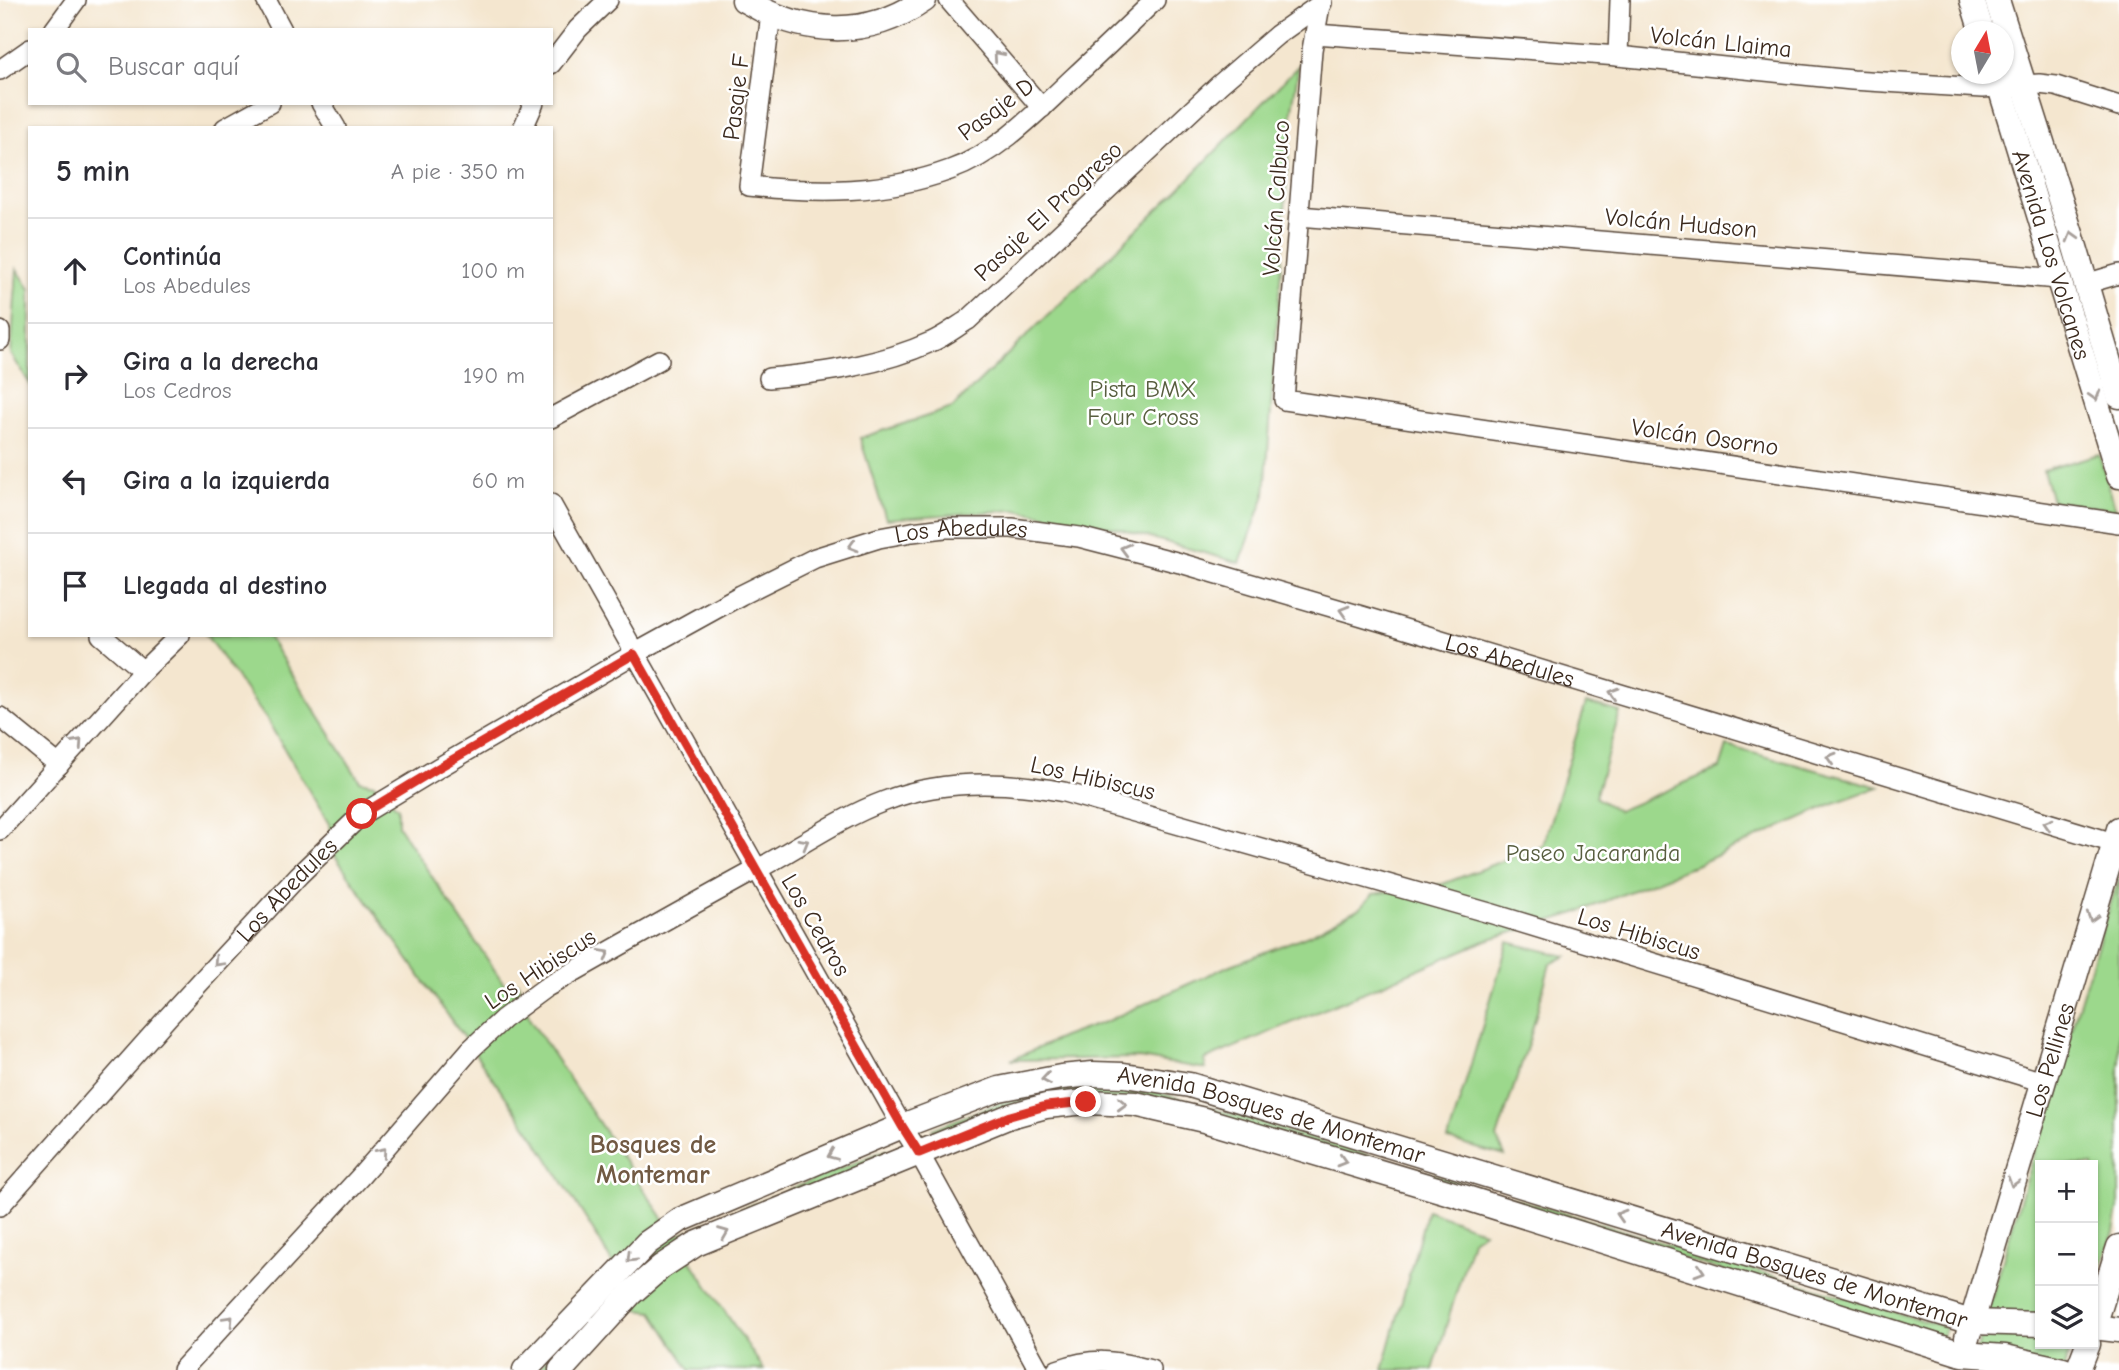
<!DOCTYPE html>
<html lang="es">
<meta charset="utf-8">
<style>
body{margin:0;font-family:"Comic Neue",sans-serif;background:#f2f2f3;color:#2b2b33}
.controls{position:absolute;right:21px;bottom:21px;display:grid;overflow:hidden;border-radius:0px;box-shadow:0 2px 5px #0004}
.controls button{width:63px;height:63px;display:grid;place-items:center;padding:0;border:0;border-bottom:2px solid #e1e1e2;background:#fff;color:#2b2b33;font:35px sans-serif}
.compass{position:absolute;left:1951px;top:21px;width:63px;height:63px;border-radius:50%;background:#fff;box-shadow:0 2px 5px #0004;rotate:10deg}
.stop{position:absolute;width:21px;height:21px;margin:-16px;border:5px solid #d93025;border-radius:50%;background:#fff}
.stop.end{background:#d93025;border-color:#fff;box-shadow:0 2px 7px #0008}
.list{margin:0;padding:0;list-style:none}
h2{display:flex;justify-content:space-between;align-items:center;height:91px;margin:0;padding:0 28px;font-size:30px}
h2 small{font-size:23px;font-weight:400;color:#7c7c81}
.list li{display:grid;grid-template-columns:46px 1fr auto;gap:21px;align-items:center;box-sizing:border-box;height:105px;padding:0 28px;border-top:2px solid #e1e1e2}
.list b{display:block;font-size:26px;white-space:nowrap}
.list p{margin:0;font-size:23px;white-space:nowrap;color:#7c7c81}
.list em{font-size:23px;font-style:normal;color:#7c7c81}
.icon{flex:none;width:38px;height:38px;fill:none;stroke:currentColor;stroke-width:2;stroke-linecap:round;stroke-linejoin:round}
.map{position:relative;flex:none;width:2119px;height:1370px;overflow:hidden}
.search{position:absolute;background:#fff;box-shadow:0 2px 5px #0004;left:28px;top:28px;width:525px;height:77px;display:flex;align-items:center;gap:18px;box-sizing:border-box;padding:0 24px;border-radius:0px;color:#7c7c81;font-size:26px}
.panel{position:absolute;background:#fff;box-shadow:0 2px 5px #0004;left:28px;top:126px;width:525px;height:511px;border-radius:0px}
.map>svg:first-child{display:block}
.green{fill:#9cd88c;stroke:#6c8155;stroke-width:2}
.lines{fill:none;stroke-linecap:round;stroke-linejoin:round}
.minor-casing{stroke:#574639;stroke-width:22}
.tertiary-casing{stroke:#574639;stroke-width:27}
.minor{stroke:#fff;stroke-width:19}
.tertiary{stroke:#fff;stroke-width:24}
.oneway{stroke:#a79f9a}
.route{stroke:#d93025;stroke-width:9}
.labels{text-anchor:middle;stroke-width:5;stroke-linejoin:round;paint-order:stroke}
.street-label{font-size:24px;fill:#3b2a1e;stroke:#fff}
.park-label{font-size:24px;fill:#585e3f;stroke:#fff}
.neighbourhood-label{font-size:26px;font-weight:bold;fill:#715a43;stroke:#fff}
</style>
<div class="map">
<svg width="2119" height="1370" viewBox="0 0 2119 1370">
<rect width="100%" height="100%" fill="#fff"/>
<filter id="ink" filterUnits="userSpaceOnUse"><feTurbulence type="fractalNoise" baseFrequency=".0143" numOctaves="2"/><feDisplacementMap in="SourceGraphic" scale="14" xChannelSelector="R" yChannelSelector="G"/><feConvolveMatrix kernelMatrix="1 2 1 2 8 2 1 2 1" color-interpolation-filters="sRGB"/></filter>
<filter id="wash" filterUnits="userSpaceOnUse"><feTurbulence type="fractalNoise" baseFrequency=".00686" numOctaves="4" result="noise"/><feDisplacementMap in="SourceGraphic" scale="28" xChannelSelector="R" yChannelSelector="G"/><feGaussianBlur stdDeviation="1.57" result="paint"/><feColorMatrix in="noise" values="0 0 0 0 0 0 0 0 0 0 0 0 0 0 0 0 0 1.4 0 .05"/><feComposite in="paint" operator="in"/></filter>
<g filter="url(#wash)">
<rect width="100%" height="100%" fill="#f4e6cf"/>
<path class="green" d="M1299,65L1292,109L1265,495L1240,563L1116,528L1015,510L886,519L860,438L952,408L1179,189Z
M17,269L30,289V384L11,354Z
M2099,454L2116,510L2052,501L2043,470Z
M206,635H267L360,781L374,784L398,808V826L504,984L518,982L530,1020L675,1236L886,1150L891,1157L681,1246L764,1370H690L653,1312L638,1310L626,1288L543,1370H537L621,1279L599,1240L537,1141L333,853L329,824L267,720Z
M1586,703L1620,712L1595,797L1618,811L1720,768L1727,746L1879,787L1834,803L1696,865L1576,913L1487,940L1204,1060L1206,1069L1139,1058L1011,1060L1063,1037L1107,1021L1226,967L1311,934L1360,908L1373,894L1443,884L1543,845Z
M2119,877V1204L2114,1232L2093,1289V1165H2040V1344H2073L2063,1370H1971L2049,1100Z
M1508,942L1566,956L1550,964L1529,1041L1497,1138L1505,1156L1448,1140Z
M1090,1084L1141,1087L1945,1327L1943,1337L1146,1097L938,1135L932,1129L1012,1098Z
M1427,1210L1484,1231L1472,1240L1433,1370H1383Z"/>
</g>
<g filter="url(#ink)">
<g class="lines">
<g class="minor-casing">
<g id="minor">
<path d="M266,0L282,30"/>
<path d="M949,0L1042,108"/>
<path d="M1321,0L1312,50L1284,400L2119,523"/>
<path d="M771,14L749,186C818,193 884,194 950,170C998,153 1037,112 1073,78C1101,52 1128,26 1155,0"/>
<path d="M54,30L76,0"/>
<path d="M1315,34L1618,56L1852,80L1982,88L2039,84L2056,86L2119,106"/>
<path d="M1618,56L1620,0"/>
<path d="M551,64L578,29L608,0"/>
<path d="M0,70L30,49"/>
<path d="M321,103L336,128"/>
<path d="M225,128L270,103"/>
<path d="M523,128L534,103"/>
<path d="M1299,216L2059,279"/>
<path d="M2085,284L2119,274"/>
<path d="M0,331V340"/>
<path d="M769,378C823,373 881,365 931,342C944,337 956,327 968,320L1219,85L1277,35L1322,3"/>
<path d="M551,418L659,360"/>
<path d="M551,504L902,1126L919,1153L1039,1370"/>
<path d="M101,635L143,671"/>
<path d="M0,717L59,765"/>
<path d="M0,830L143,671L180,635"/>
<path id="s1" d="M0,1206L168,1017L299,875L362,814L438,768L634,654L741,595L815,558L879,538L912,532L945,528H1012L1079,537L1180,563L1362,616L2114,843"/>
<path d="M182,1370L360,1177L471,1049L503,1019L545,988C614,949 684,909 754,871C798,848 839,818 885,801C942,779 1005,781 1064,792L1493,914L2043,1082"/>
<path d="M1057,1370C1093,1357 1115,1360 1151,1370"/>
</g>
</g>
<g class="tertiary-casing">
<g id="tertiary">
<path d="M744,0C803,35 866,40 924,0"/>
<path d="M1972,0L1982,32"/>
<path d="M1997,0L2072,237L2119,396"/>
<path id="s2" d="M1996,74L2119,476"/>
<path d="M2093,1327L2119,1330"/>
<path d="M2093,1329L2119,1247"/>
<path id="s3" d="M1967,1338L2119,829"/>
<path id="s4" d="M525,1370L647,1243L680,1220L902,1126L999,1089L1061,1077L1093,1074L1124,1075L1190,1085L1971,1322L2040,1324"/>
<path d="M561,1370L631,1293L661,1267L696,1244L1010,1116L1046,1106L1086,1102L1135,1104L1204,1120L1457,1195L1962,1354L2005,1357L2063,1370"/>
<path d="M2078,1370L2088,1344"/>
</g>
</g>
<use href="#minor" class="minor"/>
<use href="#tertiary" class="tertiary"/>
</g>
<defs><path id="oneway-chevron" d="M-2-3.5L2.5 0L-2 3.5" fill="none" stroke-width="1.6" stroke-linecap="round" stroke-linejoin="round" transform="scale(1.75)"/></defs>
<g class="oneway">
<use href="#oneway-chevron" transform="translate(998 56) rotate(-131)"/>
<use href="#oneway-chevron" transform="translate(2072 237) rotate(-106)"/>
<use href="#oneway-chevron" transform="translate(2095 396) rotate(73)"/>
<use href="#oneway-chevron" transform="translate(853 546) rotate(164)"/>
<use href="#oneway-chevron" transform="translate(1125 549) rotate(-165)"/>
<use href="#oneway-chevron" transform="translate(1344 611) rotate(-164)"/>
<use href="#oneway-chevron" transform="translate(1613 693) rotate(-163)"/>
<use href="#oneway-chevron" transform="translate(78 743) rotate(-48)"/>
<use href="#oneway-chevron" transform="translate(1831 758) rotate(-163)"/>
<use href="#oneway-chevron" transform="translate(2048 824) rotate(-163)"/>
<use href="#oneway-chevron" transform="translate(804 843) rotate(-30)"/>
<use href="#oneway-chevron" transform="translate(2092 917) rotate(107)"/>
<use href="#oneway-chevron" transform="translate(605 954) rotate(-30)"/>
<use href="#oneway-chevron" transform="translate(218 962) rotate(133)"/>
<use href="#oneway-chevron" transform="translate(1046 1079) rotate(171)"/>
<use href="#oneway-chevron" transform="translate(1122 1104) rotate(2)"/>
<use href="#oneway-chevron" transform="translate(382 1152) rotate(-49)"/>
<use href="#oneway-chevron" transform="translate(832 1155) rotate(157)"/>
<use href="#oneway-chevron" transform="translate(1342 1161) rotate(16)"/>
<use href="#oneway-chevron" transform="translate(2013 1182) rotate(107)"/>
<use href="#oneway-chevron" transform="translate(1621 1215) rotate(-163)"/>
<use href="#oneway-chevron" transform="translate(724 1233) rotate(-22)"/>
<use href="#oneway-chevron" transform="translate(631 1258) rotate(135)"/>
<use href="#oneway-chevron" transform="translate(1700 1271) rotate(17)"/>
<use href="#oneway-chevron" transform="translate(229 1320) rotate(-47)"/>
</g>
</g>
<g class="lines" filter="url(#ink)">
<path class="route" d="M362,814L438,768L634,654L902,1126L919,1153L1010,1116L1046,1106L1086,1102"/>
</g>
<g class="labels">
<g class="street-label">
<text transform="translate(1721 42) rotate(6)" y="8">Volcán Llaima</text>
<text transform="translate(736 97) rotate(-83)" y="8">Pasaje F</text>
<text transform="translate(996 109) rotate(-37)" y="8">Pasaje D</text>
<text transform="translate(1276 198) rotate(-86)" y="8">Volcán Calbuco</text>
<text transform="translate(1048 211) rotate(-43)" y="8">Pasaje El Progreso</text>
<text transform="translate(1681 223) rotate(5)" y="8">Volcán Hudson</text>
<text dy="8" stroke="none"><textPath href="#s2" startOffset="189">Avenida Los Volcanes</textPath></text>
<text transform="translate(1705 437) rotate(8)" y="8">Volcán Osorno</text>
<text dy="8" stroke="none"><textPath href="#s1" startOffset="1204">Los Abedules</textPath></text>
<text dy="8" stroke="none"><textPath href="#s1" startOffset="1771">Los Abedules</textPath></text>
<text transform="translate(1093 778) rotate(13)" y="8">Los Hibiscus</text>
<text dy="8" stroke="none"><textPath href="#s1" startOffset="427">Los Abedules</textPath></text>
<text transform="translate(816 925) rotate(60)" y="8">Los Cedros</text>
<text transform="translate(1639 934) rotate(17)" y="8">Los Hibiscus</text>
<text transform="translate(540 969) rotate(-33)" y="8">Los Hibiscus</text>
<text dy="8" stroke="none"><textPath href="#s3" startOffset="290">Los Pellines</textPath></text>
<text dy="8" stroke="none"><textPath href="#s4" startOffset="840">Avenida Bosques de Montemar</textPath></text>
<text dy="8" stroke="none"><textPath href="#s4" startOffset="1407">Avenida Bosques de Montemar</textPath></text>
</g>
<g class="park-label">
<text x="1143" y="397">Pista BMX<tspan x="1143" dy="28">Four Cross</tspan></text>
<text x="1593" y="861">Paseo Jacaranda</text>
</g>
<g class="neighbourhood-label">
<text x="653" y="1153">Bosques de<tspan x="653" dy="30">Montemar</tspan></text>
</g>
</g>
</svg>
<div class="controls">
<button>+</button>
<button>−</button>
<button><svg class="icon" aria-label="layers" viewBox="0 0 24 24"><path d="M12 4l9 5-9 5-9-5zM3 14l9 5 9-5"/></svg></button>
</div>
<svg class="compass" viewBox="-18 -18 36 36"><path d="M0-13l5 13h-10z" fill="#e53935"/><path d="M0 13l5-13h-10z" fill="#7c7c81"/></svg>
<div class="stop" style="left:362px;top:814px"></div>
<div class="stop end" style="left:1086px;top:1102px"></div>
<div class="search"><svg class="icon" aria-label="search" viewBox="0 0 24 24"><circle cx="10" cy="10" r="6"/><path d="M15 15l6 6"/></svg>Buscar aquí</div>
<section class="panel">
<h2>5 min<small>A pie · 350 m</small></h2>
<ul class="list">
<li><svg class="icon" aria-label="ahead" viewBox="0 0 24 24"><path d="M12 20V5M6 11l6-6 6 6"/></svg><div><b>Continúa</b><p>Los Abedules</p></div><em>100 m</em></li>
<li><svg class="icon" aria-label="right" viewBox="0 0 24 24"><path d="M7 20v-9h11M14 6l5 5-5 5"/></svg><div><b>Gira a la derecha</b><p>Los Cedros</p></div><em>190 m</em></li>
<li><svg class="icon" aria-label="left" viewBox="0 0 24 24"><path d="M17 20v-9H6M10 6l-5 5 5 5"/></svg><div><b>Gira a la izquierda</b></div><em>60 m</em></li>
<li><svg class="icon" aria-label="arrive" viewBox="0 0 24 24"><path d="M6 21V4h12l-3 4 3 4H6"/></svg><div><b>Llegada al destino</b></div></li>
</ul>
</section>
</div>
